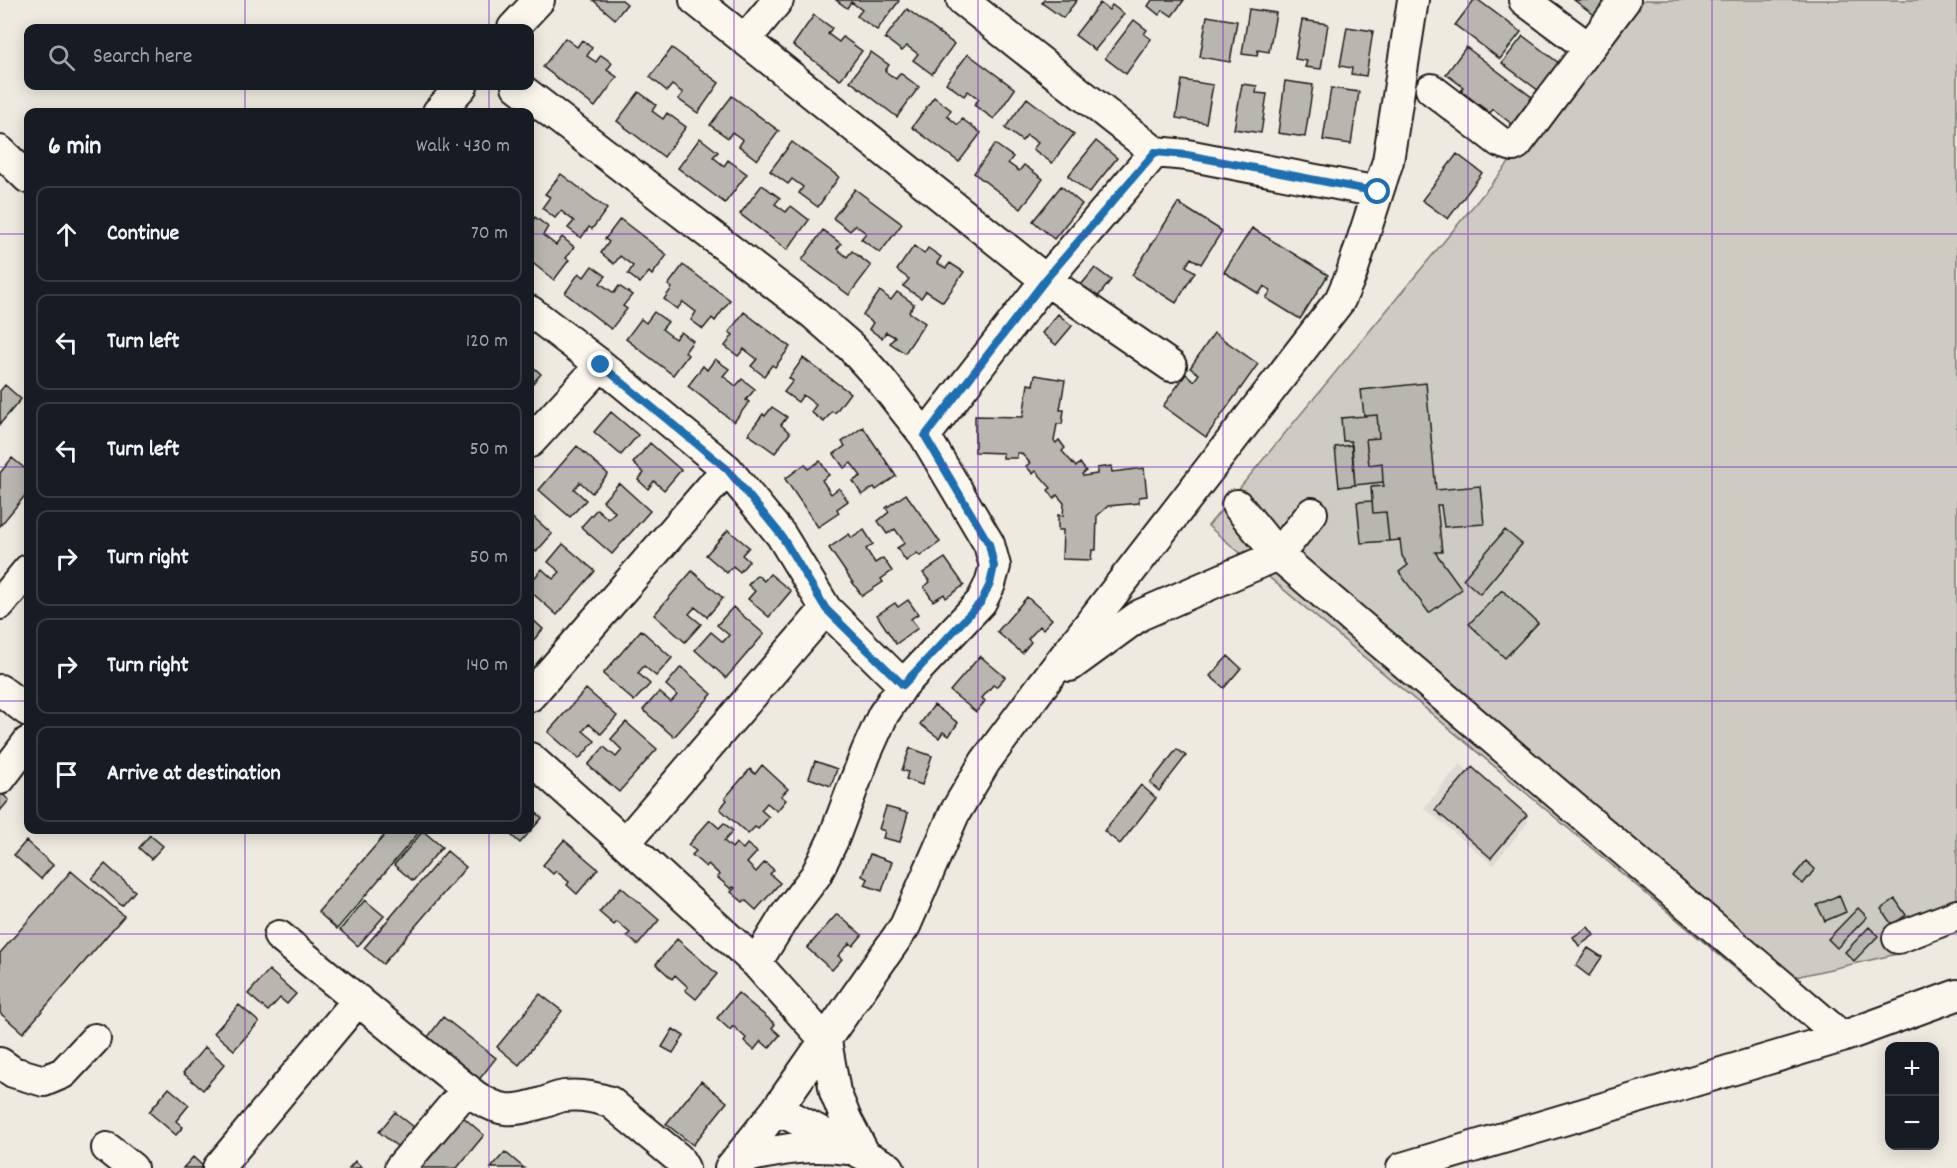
<!DOCTYPE html>
<meta charset="utf-8">
<style>
body{margin:0;font-family:Dekko,sans-serif;background:#242831;color:#f1f3f6}
.controls{position:absolute;right:18px;bottom:18px;display:grid;overflow:hidden;border-radius:12px;box-shadow:0 3px 15px #0003}
.controls button{width:54px;height:54px;display:grid;place-items:center;padding:0;border:0;border-bottom:2px solid #363941;background:#171b24;color:#f1f3f6;font:30px sans-serif}
.stop{position:absolute;width:18px;height:18px;margin:-14px;border:4px solid #1f6fb2;border-radius:50%;background:#fff}
.stop.end{background:#1f6fb2;border-color:#fff;box-shadow:0 2px 6px #0008}
.list{margin:0;padding:0;list-style:none}
h2{display:flex;justify-content:space-between;align-items:center;height:78px;margin:0;padding:0 24px;font-size:26px}
h2 small{font-size:20px;font-weight:400;color:#9ea1a6}
.list li{display:grid;grid-template-columns:39px 1fr auto;gap:18px;align-items:center;box-sizing:border-box;height:96px;margin:0 12px 12px;padding:0 12px;border:2px solid #363941;border-radius:12px}
.list b{display:block;font-size:22px;white-space:nowrap}
.list em{font-size:20px;font-style:normal;color:#9ea1a6}
.icon{flex:none;width:33px;height:33px;fill:none;stroke:currentColor;stroke-width:2;stroke-linecap:round;stroke-linejoin:round}
.map{position:relative;flex:none;width:1957px;height:1168px;overflow:hidden}
.search{position:absolute;background:#171b24;box-shadow:0 3px 15px #0003;left:24px;top:24px;width:510px;height:66px;display:flex;align-items:center;gap:15px;box-sizing:border-box;padding:0 21px;border-radius:12px;color:#9ea1a6;font-size:22px}
.panel{position:absolute;background:#171b24;box-shadow:0 3px 15px #0003;left:24px;top:108px;width:510px;height:726px;border-radius:12px}
.map>svg:first-child{display:block}
.built{fill:#dedad1}
.green{fill:#ceccc2;stroke:#75746f;stroke-width:1.5}
.building{fill:#b9b6af;stroke:#1c1c1c;stroke-width:1.5}
.lines{fill:none;stroke-linecap:round;stroke-linejoin:round}
.minor-casing{stroke:#1c1c1c;stroke-width:34}
.minor{stroke:#fbf7ec;stroke-width:30}
.route{stroke:#1f6fb2;stroke-width:8}
.grid{fill:none;stroke:#7b2cbf;stroke-width:1.5;stroke-opacity:0.55}
</style>
<div class="map">
<svg width="1957" height="1168" viewBox="0 0 1957 1168">
<rect width="100%" height="100%" fill="#eeeadf"/>
<filter id="ink" filterUnits="userSpaceOnUse"><feTurbulence type="fractalNoise" baseFrequency=".0167" numOctaves="2"/><feDisplacementMap in="SourceGraphic" scale="12" xChannelSelector="R" yChannelSelector="G"/><feConvolveMatrix kernelMatrix="1 2 1 2 8 2 1 2 1" color-interpolation-filters="sRGB"/></filter>
<g filter="url(#ink)">
<path class="built" d="M1460,764L1529,821L1493,865L1424,808Z"/>
<path class="green" d="M1644,0H1957V928L1897,954L1756,986L1208,526Z"/>
<path class="building" d="M593,0H622L627,4L615,19Z
M836,0H897L899,1L877,30L857,16L862,10L851,2L847,8Z
M1044,0H1077L1063,18L1042,3Z
M1152,0H1184L1172,16L1163,10L1159,15L1148,6Z
M1474,0H1478L1521,32L1500,59L1455,25Z
M1574,0H1614L1600,19Z
M1100,3L1109,10L1112,5L1124,14L1095,50L1075,35Z
M907,9L954,44L932,74L913,60L918,54L907,46L902,51L885,38Z
M1249,9L1276,13L1269,52L1258,50L1257,56L1242,54Z
M814,15L832,28L828,34L839,42L843,37L862,51L840,80L793,45Z
M1207,16L1237,21L1230,62L1200,57Z
M1134,20L1147,30L1144,34L1151,39L1126,74L1105,58Z
M1302,20L1328,24L1321,69L1305,67L1307,61L1295,59Z
M1347,27L1373,31L1366,76L1351,74L1352,68L1340,66Z
M1523,36L1568,70L1547,97L1502,63Z
M565,38L577,47L582,40L592,48L587,56L596,62L601,55L612,63L607,70L617,77L595,107L543,67Z
M1466,47L1533,98L1513,125L1493,109L1490,113L1461,91L1463,87L1446,74Z
M672,48L719,83L698,113L678,99L683,93L672,85L667,91L650,77Z
M871,52L889,65L885,71L896,79L900,73L919,87L897,117L850,81Z
M968,54L1015,89L994,119L974,105L979,99L968,91L964,96L946,83Z
M1182,80L1213,85L1206,123L1176,118Z
M1285,81L1313,85L1305,137L1278,133Z
M1242,84L1257,86L1256,93L1267,94L1261,133L1234,129Z
M1331,88L1359,92L1351,144L1323,140Z
M639,92L656,105L652,111L663,119L667,113L686,127L664,157L617,121Z
M732,96L779,131L757,160L739,146L743,140L732,132L728,138L710,125Z
M934,97L951,110L947,116L958,125L962,119L981,133L959,162L912,127Z
M1027,98L1074,134L1052,163L1033,149L1038,143L1027,135L1022,141L1005,128Z
M700,138L718,152L713,157L724,166L728,160L747,174L725,203L678,168Z
M1096,141L1117,158L1089,193L1068,176Z
M792,142L839,177L818,207L799,193L803,187L792,179L788,184L770,171Z
M995,144L1013,157L1008,163L1019,171L1024,165L1043,179L1021,209L974,173Z
M1457,154L1482,173L1448,219L1422,200Z
M561,174L607,209L592,229L589,227L581,238L568,228L574,221L561,211L555,218L542,208L550,197L545,194Z
M762,185L780,198L775,204L786,212L791,206L809,220L787,250L740,214Z
M1061,186L1082,204L1054,239L1033,221Z
M855,189L902,224L880,253L861,239L866,233L855,225L850,231L833,218Z
M1178,203L1222,231L1201,264L1191,258L1186,266L1195,272L1176,303L1132,275Z
M535,217L548,227L543,235L556,245L562,237L574,247L566,258L569,260L554,280L530,261V225Z
M620,219L667,255L652,275L649,272L640,283L628,274L633,266L620,256L614,264L601,253L609,242L605,239Z
M1252,228L1328,275L1300,319L1266,298L1271,291L1264,286L1259,294L1224,272Z
M823,230L841,244L837,249L847,257L852,251L871,266L849,295L802,260Z
M914,246L924,254L928,248L941,257L937,263L946,268L950,263L964,272L943,302L926,291L921,298L903,286L909,279L897,270Z
M683,265L730,300L715,321L712,318L703,329L691,320L696,312L683,302L677,309L664,299L672,288L668,285Z
M592,266L606,276L600,283L614,293L619,286L632,295L623,306L627,309L611,329L565,293L579,273L584,277Z
M1095,268L1111,280L1097,298L1081,285Z
M880,291L891,300L897,292L914,304L909,312L925,323L905,353L890,343L895,337L886,332L882,338L869,329L873,323L863,315Z
M654,312L668,322L662,329L675,339L681,332L693,341L685,352L688,355L673,375L626,339L641,319L646,323Z
M744,312L790,347L775,367L772,365L764,376L751,366L757,359L744,349L738,356L725,346L733,335L729,332Z
M1058,314L1072,326L1056,345L1042,333Z
M1214,333L1258,364L1206,437L1163,406L1186,374L1194,381L1199,374L1190,368Z
M803,358L850,393L835,413L832,411L824,422L811,412L816,405L803,395L798,402L784,392L793,381L789,378Z
M715,359L729,369L723,376L736,386L742,379L755,389L746,400L749,402L734,422L688,386L703,366L707,370Z
M530,364L541,374L532,384L530,382Z
M1035,375L1065,380L1060,410H1064L1062,424H1057L1054,441L1056,443L1059,440L1065,448L1062,451L1076,467L1080,463L1086,471L1082,474L1083,476L1097,474V468L1111,466L1112,472L1144,468L1147,496L1139,497V503L1108,506L1097,516L1096,550H1092L1091,560L1062,559L1063,530H1058V515L1063,516L1064,503L1057,495L1054,498L1048,490L1051,488L1036,471L1033,474L1026,466L1030,463L1021,453H1017V458H1003V453L975,452V416L1023,417L1028,384L1033,385Z
M1426,383L1436,490L1480,486L1484,524L1444,527L1441,505H1437L1442,552H1435L1462,589L1429,613L1399,572L1408,565L1402,556L1400,540L1389,541L1386,512L1373,513L1371,487L1384,486L1383,482L1382,463L1369,465L1366,439L1379,438L1377,415L1364,416L1361,390Z
M5,385L21,399L0,424V391Z
M772,407L787,417L781,425L790,433L775,453L748,434L763,414L765,416Z
M611,412L638,435L621,455L594,432Z
M1377,415L1379,438L1366,439L1369,465L1382,463L1383,482L1355,485L1351,441H1343L1341,418Z
M863,427L896,476L876,490L874,487L862,495L853,481L861,476L851,463L844,468L834,454L845,446L842,442Z
M650,443L681,470L664,490L654,481L648,489L638,480L644,473L633,463Z
M1352,445L1355,485L1339,487L1335,447Z
M577,446L608,474L592,493L580,482L574,489L586,500L570,517L539,490Z
M12,458L28,471V492L0,526V473Z
M820,461L829,475L822,480L831,494L839,488L848,501L837,509L839,513L818,527L785,479L805,464L808,469Z
M619,483L650,511L612,554L581,527L597,509L608,519L615,512L603,501Z
M906,494L940,542L920,556L917,553L906,561L897,548L905,543L895,529L887,534L878,521L889,512L886,508Z
M1372,501L1373,513L1386,512L1389,541L1361,543L1357,502Z
M530,514L552,534L536,552L530,546Z
M728,530L749,547L742,555L749,561L740,572L733,566L727,573L706,555Z
M864,530L873,544L866,549L875,563L883,558L892,571L881,579L883,582L862,596L829,548L849,534L852,538Z
M1505,530L1522,544L1480,594L1463,579Z
M563,544L595,571L557,615L530,591V583L542,569L553,579L560,572L548,562Z
M945,558L964,585L946,598L944,594L933,601L924,587L930,582L923,573Z
M692,571L723,598L707,617L695,607L689,614L701,624L685,642L654,615Z
M770,574L791,591L769,617L748,599L755,591L748,585L757,575L764,581Z
M1502,590L1538,623L1505,658L1469,624Z
M1027,597L1052,619L1043,629L1040,626L1028,639L1031,642L1022,653L997,632Z
M908,600L918,614L911,619L918,628L896,644L877,615L895,603L898,607Z
M733,607L764,634L726,678L695,650L711,632L723,642L729,635L717,625Z
M530,617L543,629L530,644Z
M641,630L672,658L656,676L644,666L638,673L650,684L634,701L603,674Z
M980,656L1005,677L996,687L993,685L982,698L985,701L976,712L950,691Z
M1228,656L1241,668L1224,688L1210,676Z
M681,667L712,694L674,737L643,710L659,692L671,702L677,695L666,685Z
M586,689L617,716L601,734L589,724L583,731L595,741L579,759L548,732Z
M934,705L958,723L949,736L943,732L939,738L920,724Z
M626,722L657,749L619,792L588,765L604,747L616,757L622,750L611,739Z
M910,748L932,756L922,785L906,779L908,772L902,770Z
M1177,749L1186,756L1159,791L1150,783Z
M815,761L837,769L831,786L809,778Z
M762,765L788,789L781,796L786,800L777,811L767,803L761,810L769,817L758,829L755,827L748,834L720,809L727,800L725,798L750,769L755,774Z
M1472,767L1527,815L1491,858L1435,810Z
M1141,785L1156,798L1120,844L1104,831Z
M0,792L9,800L0,811Z
M530,807L542,818L520,843L510,834L513,831L511,830H530Z
M886,807L908,813L900,842L883,838L885,831L879,829Z
M710,820L719,828L724,823L733,831L724,841L732,848L736,843L743,849L747,844L757,852L747,863L756,872L765,862L774,870L770,874L780,883L756,910L745,900L743,902L731,892L735,888L733,887L731,889L717,877L720,875L708,864L706,867L692,855L696,851L688,845Z
M389,830H418L420,831L337,929L318,912Z
M423,831L442,847L413,881L394,865Z
M150,835L163,846L151,859L139,848Z
M564,840L598,869L577,894L567,885L569,882L556,871L553,874L543,865Z
M26,841L53,865L41,879L14,855Z
M447,851L466,867L383,964L364,948Z
M870,854L892,862L882,891L865,885L868,879L862,876Z
M1806,861L1815,869L1803,884L1794,876Z
M105,864L135,891L122,906L92,879Z
M71,871L124,916L23,1033L0,1013V953Z
M621,887L659,920L638,945L627,936L630,933L617,922L614,925L599,912Z
M1839,895L1846,912L1825,921L1817,905Z
M1895,899L1906,915L1892,925L1881,909Z
M365,900L384,916L358,946L340,930Z
M1858,908L1867,917L1837,948L1828,939Z
M837,914L862,935L853,946L850,943L838,956L842,959L832,970L807,948Z
M1588,927L1594,935L1579,946L1573,937Z
M1869,927L1878,936L1854,961L1845,952Z
M677,939L717,974L696,999L685,990L688,987L675,975L672,979L656,964Z
M1588,948L1602,957L1589,976L1576,966Z
M269,970L296,994L287,1004L280,998L268,1011L248,994Z
M738,993L775,1024L772,1028L780,1035L769,1048L761,1041L754,1050L744,1041L746,1038L733,1026L730,1030L717,1018Z
M540,994L562,1011L519,1065L497,1047Z
M239,1005L259,1022L234,1050L214,1033Z
M443,1017L496,1058L474,1086L422,1045Z
M673,1029L684,1036L673,1053L662,1047Z
M205,1047L225,1064L203,1090L183,1073Z
M701,1081L727,1102L693,1145L666,1124Z
M169,1088L189,1105L176,1121L183,1127L176,1135L149,1112Z
M395,1112L414,1127L398,1147L379,1132Z
M462,1116L484,1135L457,1168H418Z
M505,1152L524,1168H491Z
M193,1157L205,1168H183Z
M355,1161L363,1168H349Z"/>
<g class="lines">
<g class="minor-casing">
<path id="minor" d="M695,0L1046,280L1171,366
M962,0L1155,152L1187,155L1378,192
M1524,0L1589,48
M513,28L539,0
M745,40L778,0
M517,86L811,312L851,347L880,379L925,436L989,544L995,566L990,584L981,602L903,685L883,715L866,753L833,840L816,875L785,916L756,963
M1431,89L1500,142L1513,146L1517,144L1625,0
M438,112L462,86
M0,151L28,178
M530,311L601,365L727,469L781,535L826,609L903,685
M925,436L1046,280L1155,152
M530,442L601,365
M1237,505L1278,555L1842,1037
M0,604L28,570
M1070,666L1140,615L1278,555L1312,513
M0,690L28,711
M530,696L727,469
M530,758L625,843L756,963L826,1041L835,1092L846,1119L865,1155
M0,779L28,742
M625,843L826,609
M279,936L475,1096C501,1113 513,1112 542,1103C549,1101 556,1097 564,1096C580,1094 595,1097 610,1102L678,1158L684,1168
M1898,938L1957,915
M0,1063L13,1072L44,1081L63,1073L95,1039
M777,1109L889,1168
M107,1148L132,1168
M737,1159C776,1151 806,1143 847,1149
M218,1168L358,1000
M400,1168L467,1089
M730,1168L777,1109L905,926L954,814L985,762L1041,687L1340,300L1351,275L1388,161L1413,0
M1402,1168L1842,1037L1957,995"/>
</g>
<use href="#minor" class="minor"/>
</g>
</g>
<g class="lines" filter="url(#ink)">
<path class="route" d="M601,365L727,469L781,535L826,609L903,685L981,602L990,584L994,566L989,544L925,436L1046,279L1155,152L1187,155L1378,192"/>
</g>
<path class="grid" d="M245,0V28M489,0V28M734,0V1168M978,0V1168M1223,0V1168M1468,0V1168M1712,0V1168M245,86V112M489,86V112M0,234H28M530,234H1957M0,467H28M530,467H1957M0,701H28M530,701H1957M245,830V1168M489,830V1168M0,934H1957"/>
</svg>
<div class="controls">
<button>+</button>
<button>−</button>
</div>
<div class="stop" style="left:1378px;top:192px"></div>
<div class="stop end" style="left:601px;top:365px"></div>
<div class="search"><svg class="icon" aria-label="search" viewBox="0 0 24 24"><circle cx="10" cy="10" r="6"/><path d="M15 15l6 6"/></svg>Search here</div>
<section class="panel">
<h2>6 min<small>Walk · 430 m</small></h2>
<ul class="list">
<li><svg class="icon" aria-label="ahead" viewBox="0 0 24 24"><path d="M12 20V5M6 11l6-6 6 6"/></svg><div><b>Continue</b></div><em>70 m</em></li>
<li><svg class="icon" aria-label="left" viewBox="0 0 24 24"><path d="M17 20v-9H6M10 6l-5 5 5 5"/></svg><div><b>Turn left</b></div><em>120 m</em></li>
<li><svg class="icon" aria-label="left" viewBox="0 0 24 24"><path d="M17 20v-9H6M10 6l-5 5 5 5"/></svg><div><b>Turn left</b></div><em>50 m</em></li>
<li><svg class="icon" aria-label="right" viewBox="0 0 24 24"><path d="M7 20v-9h11M14 6l5 5-5 5"/></svg><div><b>Turn right</b></div><em>50 m</em></li>
<li><svg class="icon" aria-label="right" viewBox="0 0 24 24"><path d="M7 20v-9h11M14 6l5 5-5 5"/></svg><div><b>Turn right</b></div><em>140 m</em></li>
<li><svg class="icon" aria-label="arrive" viewBox="0 0 24 24"><path d="M6 21V4h12l-3 4 3 4H6"/></svg><div><b>Arrive at destination</b></div></li>
</ul>
</section>
</div>
